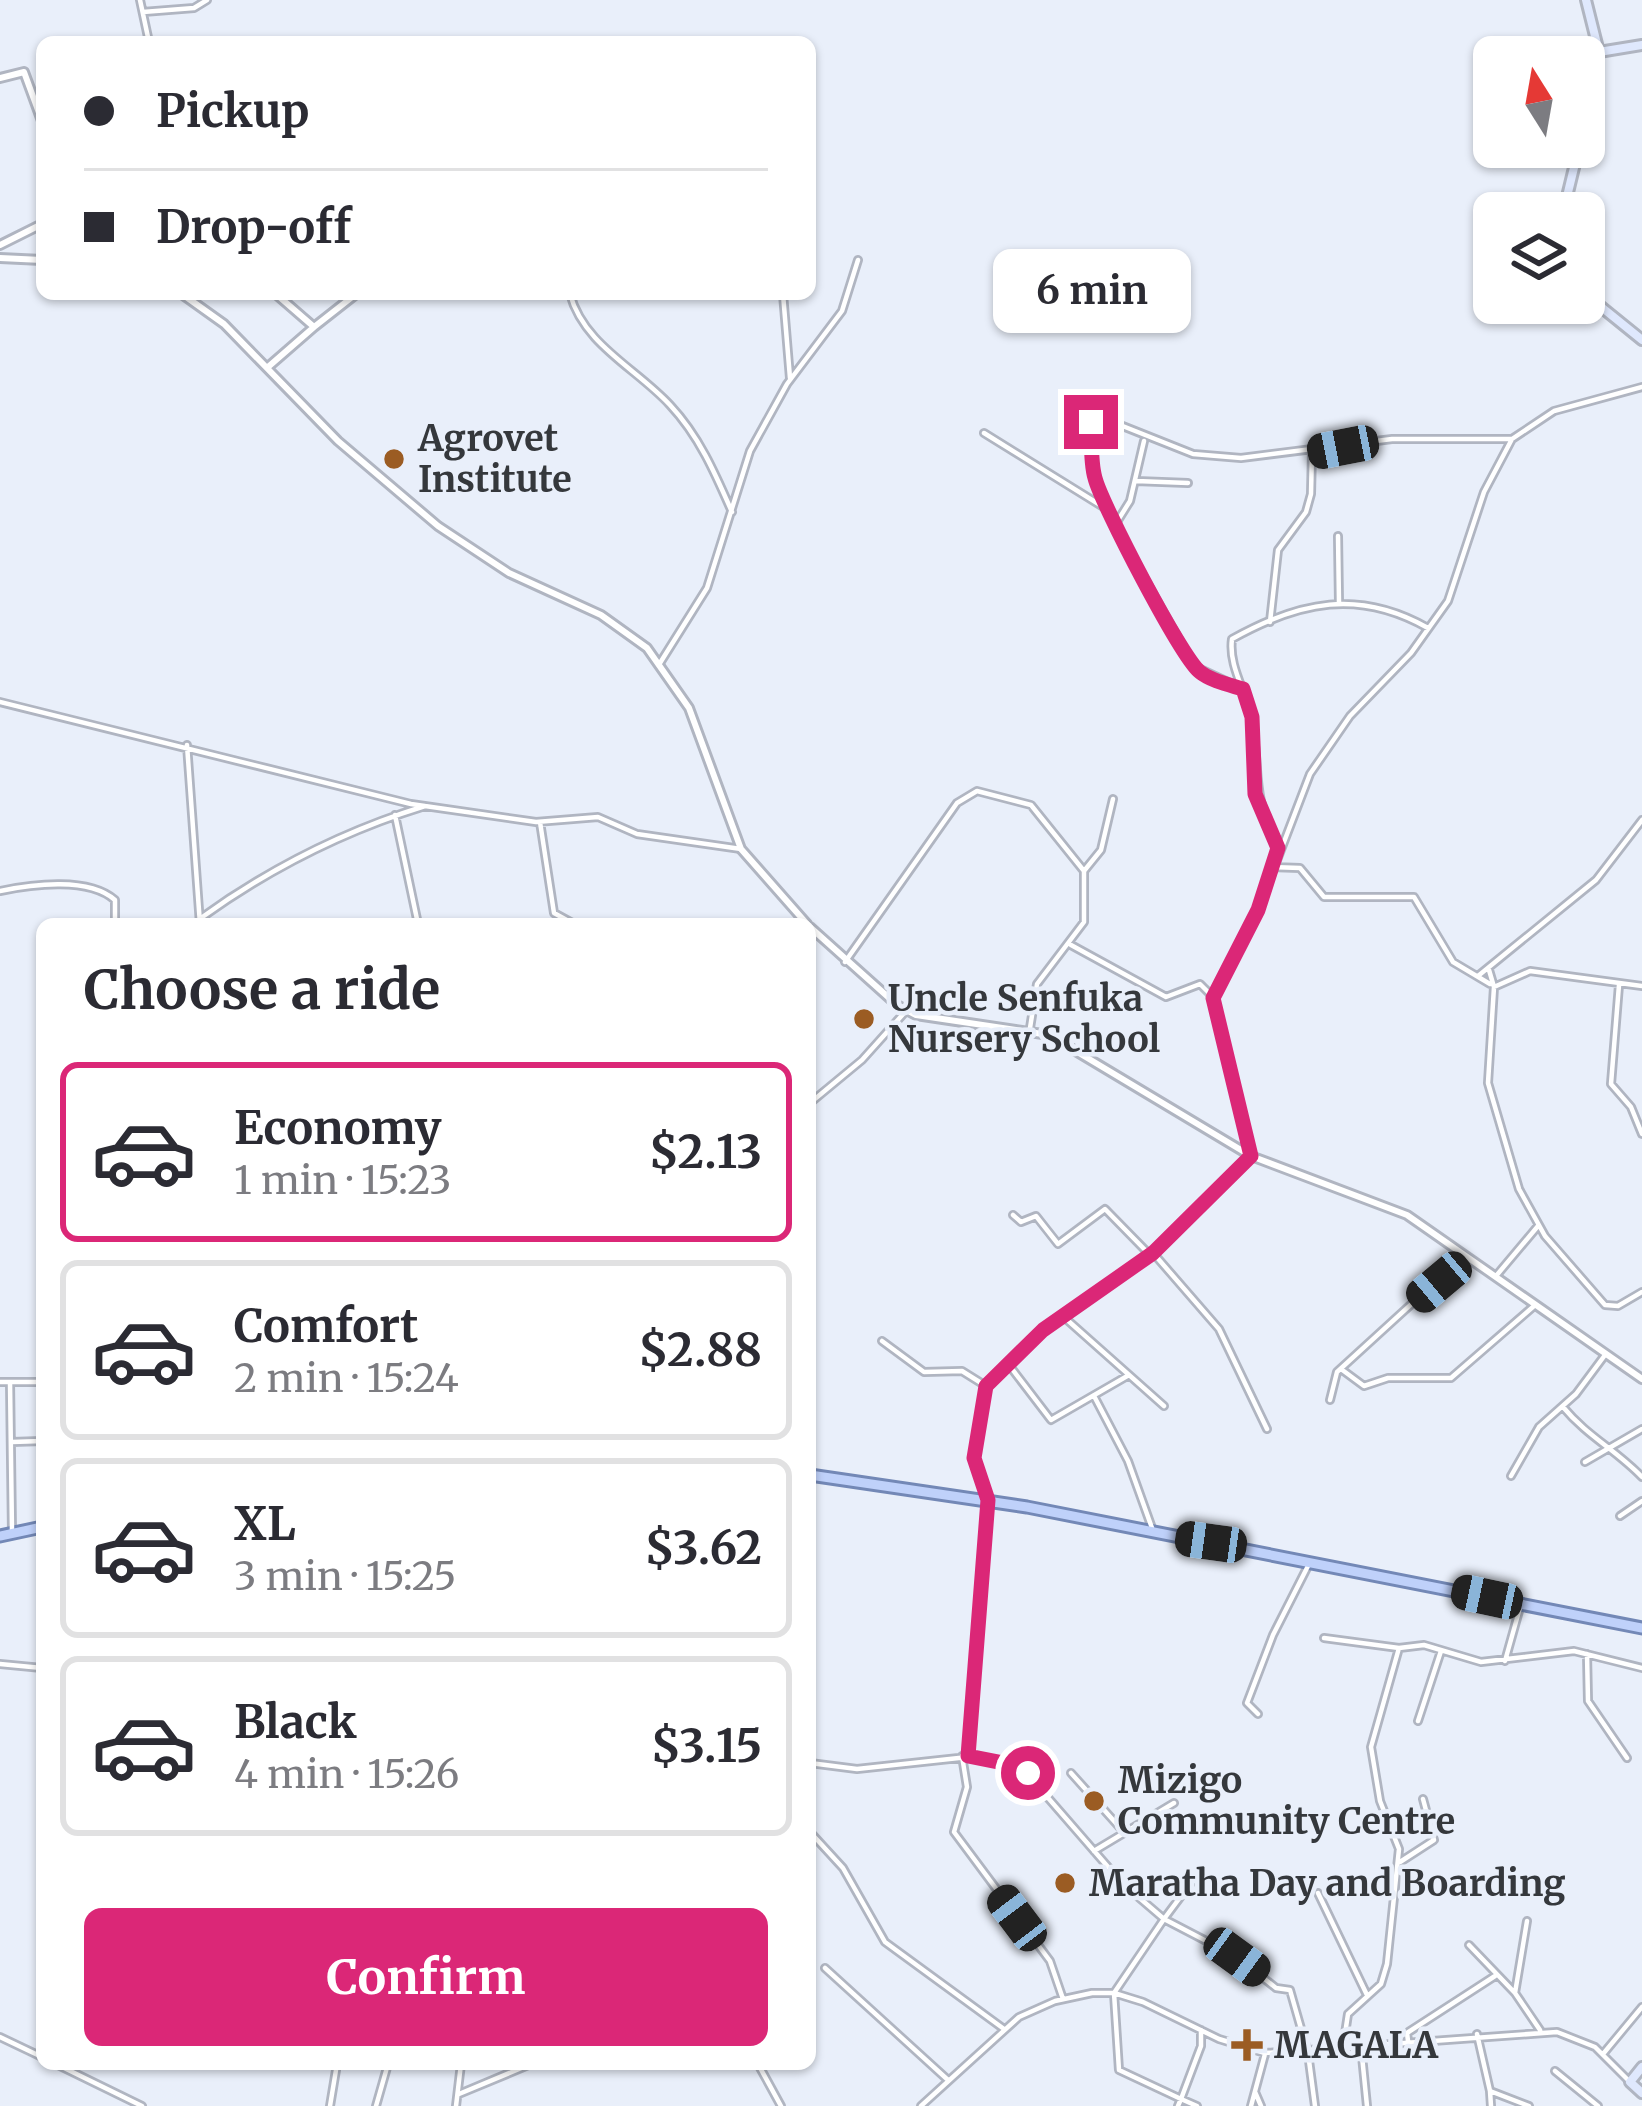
<!DOCTYPE html>
<meta charset="utf-8">
<style>
body{margin:0;font-family:Merriweather,serif;background:#f7f7f7;color:#2b2b33;height:100vh;display:flex;flex-direction:column;font-size:45px;white-space:nowrap}
*{box-sizing:border-box;margin:0}
p{font-size:39px;color:#7c7c81}
.icon{flex:none;width:66px;height:66px;fill:none;stroke:currentColor;stroke-width:2;stroke-linecap:round;stroke-linejoin:round}
.map{position:relative;flex:1;overflow:hidden}
.side{position:absolute;left:36px;top:918px;width:780px;height:1152px;display:flex;flex-direction:column;background:#fff;border-radius:18px;box-shadow:0 3px 9px #0004}
.side>*{flex:none}
.hud{position:absolute;left:36px;top:36px;width:780px;height:264px;border-radius:18px;box-shadow:0 3px 9px #0004;display:grid;align-content:center;height:264px;padding:0 48px;background:#fff}
.needle{width:78px;rotate:349deg}
.tools{position:absolute;left:1473px;top:36px;display:grid;gap:24px}
.tools a{display:grid;place-items:center;width:132px;height:132px;border-radius:18px;background:#fff;box-shadow:0 3px 9px #0004;font-size:60px}
.end{position:absolute;width:54px;height:54px;margin:-27px;border:15px solid #db2777;background:#fff;box-shadow:0 0 0 6px #fff}
.from{border-radius:50%}
.bubble{position:absolute;height:84px;border-radius:18px;background:#fff;box-shadow:0 3px 9px #0004;font-size:39px;font-weight:700;line-height:84px;text-align:center}
.car{position:absolute;width:36px;height:72px;margin:-36px -18px;border-radius:15px;box-shadow:0 0 9px 3px #0007;background:linear-gradient(#222 24%,#8ab4d8 0 40%,#222 0 76%,#8ab4d8 0 86%,#222 0)}
.hud b{display:flex;align-items:center;gap:42px;height:114px;font-size:45px}
.hud b+b{border-top:3px solid #e1e1e2}
.hud i{width:30px;height:30px;background:#2b2b33}
ul{padding:0;list-style:none}
li{display:flex;align-items:center;gap:36px;height:180px;margin:0 24px 18px;padding:0 24px;border:6px solid #e1e1e2;border-radius:18px}
li div{flex:1}
li b{display:block;font-size:45px}
li em{font-style:normal;font-weight:700}
li.selected{border-color:#db2777}
li>.icon{width:108px;height:108px;stroke-width:1.5}
h2{padding:0 48px;font-size:54px;line-height:144px}
.cta{display:flex;gap:24px;margin-top:auto;padding:24px 48px}
.cta a{flex:1;height:138px;border-radius:18px;background:#db2777;color:#fff;font-size:48px;font-weight:700;line-height:138px;text-align:center}
.map>svg:first-child{display:block}
.lines{fill:none;stroke-linecap:round;stroke-linejoin:round}
.minor-casing{stroke:#b0b5c1;stroke-width:10}
.tertiary-casing{stroke:#b0b5c1;stroke-width:12}
.secondary-casing{stroke:#b0b5c1;stroke-width:14}
.primary-casing{stroke:#7388b6;stroke-width:15}
.minor{stroke:#fff;stroke-width:4.5}
.tertiary{stroke:#fff;stroke-width:6}
.secondary{stroke:#dfe8fd;stroke-width:8}
.primary{stroke:#bfd1fa;stroke-width:9}
.route{stroke:#db2777;stroke-width:15}
.poi-dot{fill:#9b5c23;stroke:#e9effa;stroke-width:4.5}
.labels{text-anchor:middle;dominant-baseline:central;stroke-width:9;stroke-linejoin:round;paint-order:stroke}
.poi-label{font-size:36px;font-weight:bold;fill:#35383c;stroke:#e9effa;text-anchor:start}
</style>
<div class="map">
<svg width="1642" height="2106" viewBox="0 0 1642 2106">
<rect width="100%" height="100%" fill="#e9effa"/>
<g class="lines">
<defs>
<path id="minor" d="M 140,0 L 149,42
M 143,12 L 194,8 L 207,0
M 596,42 L 638,42
M 570,294 C 584,345 636,368 670,405 C 699,436 715,473 732,512
M 783,294 L 790,378
M 1105,419 L 1193,454 L 1241,458 L 1392,439 L 1512,439
M 1091,420 L 1093,475 L 1103,503
M 984,433 L 1105,508 L 1194,666 L 1243,689
M 1136,481 L 1188,483
M 1115,525 L 1130,501 L 1144,441
M 1338,536 L 1339,603
M 1270,622 L 1278,550 L 1306,512 L 1311,494 L 1312,452
M 660,663 L 707,588 L 750,451 L 787,384 L 842,311 L 858,260
M 0,702 L 411,804 L 536,822 L 598,817 L 637,834 L 741,849
M 187,745 L 200,924
M 395,815 L 418,924
M 540,822 L 554,913 L 574,924
M 1278,848 C 1251,791 1261,778 1252,721 C 1248,694 1228,667 1232,639 C 1300,601 1359,589 1428,628
M 1271,867 L 1300,868 L 1324,897 L 1414,897 L 1453,962 L 1490,984
M 1084,871 L 1101,850 L 1113,799
M 0,891 C 33,884 89,877 115,900 L 115,924
M 201,918 C 269,869 344,831 425,806
M 1071,945 L 1166,997 L 1200,984 L 1213,997
M 845,962 L 957,803 L 977,791 L 1031,805 L 1084,871 L 1084,922 L 1037,984 L 1030,1028
M 1489,970 L 1494,987 L 1488,1083 L 1519,1189 L 1545,1236 L 1605,1305 L 1618,1306 L 1642,1292
M 1478,976 L 1596,880 L 1642,820
M 1619,985 L 1611,1084 L 1631,1107 L 1642,1134
M 1494,987 L 1530,971 L 1642,986
M 810,1103 L 862,1060 L 905,1012
M 1013,1215 L 1021,1222 L 1036,1216 L 1058,1244 L 1105,1209 L 1150,1255
M 1154,1254 L 1219,1329 L 1267,1429
M 1496,1276 L 1538,1226
M 1065,1318 L 1164,1406
M 882,1341 L 924,1372 L 962,1371 L 986,1386
M 1009,1365 L 1051,1420 L 1129,1375
M 1341,1369 L 1364,1386 L 1388,1378 L 1451,1378 L 1534,1306
M 0,1382 L 42,1382
M 10,1382 L 12,1532
M 1094,1396 L 1128,1461 L 1152,1528
M 1330,1400 L 1337,1372 L 1464,1256
M 1563,1407 C 1587,1436 1616,1450 1642,1477
M 12,1442 L 42,1441
M 1585,1462 L 1642,1429
M 1511,1476 L 1539,1427 L 1576,1394 L 1605,1355
M 1620,1516 L 1642,1501
M 1324,1638 L 1399,1648
M 1587,1654 L 1588,1701 L 1627,1758
M 1505,1661 L 1521,1604
M 0,1664 L 42,1668
M 1258,1714 L 1247,1703 L 1273,1635 L 1309,1564
M 1418,1721 L 1441,1651
M 962,1756 L 967,1787 L 954,1832 L 1050,1961 L 1063,1999
M 810,1763 L 857,1769 L 968,1757
M 1071,1773 L 1122,1830
M 810,1832 L 843,1868 L 885,1942 L 1004,2029
M 1094,1851 L 1174,1803
M 1400,1862 L 1434,1840 L 1423,1799
M 1199,1872 L 1164,1919 L 1237,1957 L 1276,1988 L 1290,1990 L 1308,2053 L 1315,2106
M 1318,1893 L 1367,1995
M 1527,1921 L 1515,1993 L 1540,2030
M 1469,1945 L 1515,1993
M 825,1968 L 948,2080
M 810,2001 L 811,2000
M 1201,2030 L 1201,2046 L 1181,2099 L 1119,2070 L 1114,1993 L 1164,1919 L 1122,1883 L 1023,1769 L 968,1757 L 987,1500 L 974,1458 L 986,1386 L 1043,1330 L 1158,1248 L 1251,1156 L 1213,997 L 1258,910 L 1310,774 L 1350,716 L 1411,653 L 1448,601 L 1484,492 L 1512,439 L 1554,411 L 1642,387
M 1477,2034 L 1490,2091 L 1529,2106
M 0,2037 L 42,2057
M 1408,2041 L 1407,2033 L 1495,1976
M 1361,2046 L 1367,2106
M 1343,2047 L 1348,2014 L 1381,1984 L 1387,1964 L 1399,1849 L 1380,1801 L 1371,1747 L 1399,1648 L 1424,1645 L 1481,1662 L 1574,1651 L 1642,1668
M 1603,2054 L 1642,2007
M 56,2064 L 142,2106
M 758,2064 L 781,2106
M 1555,2071 L 1598,2106
M 1490,2091 L 1491,2106
M 1255,2092 L 1261,2106
M 459,2094 L 531,2064
M 330,2106 L 337,2064
M 376,2106 L 388,2064
M 456,2106 L 461,2064
M 921,2106 L 1019,2017 L 1055,2001 L 1092,1993 L 1114,1993 L 1143,2002 L 1219,2039 L 1265,2053 L 1557,2032 L 1595,2047 L 1630,2082
M 1178,2106 L 1181,2099 L 1197,2106
M 1251,2106 L 1265,2054"/>
<path id="tertiary" d="M 0,78 L 24,72 L 42,121
M 0,245 L 42,224
M 0,258 L 42,260
M 182,294 L 224,324 L 338,441 L 438,526 L 509,573 L 601,615 L 647,648 L 689,708 L 741,849 L 807,924
M 314,327 L 356,294
M 268,367 L 314,327 L 276,294
M 810,927 L 897,1005 L 916,1015 L 1049,1035 L 1251,1156 L 1407,1215 L 1642,1379"/>
<path id="secondary" d="M 1586,0 L 1599,52
M 1584,125 L 1599,52 L 1642,45
M 1563,213 L 1579,147
M 1584,293 L 1642,340
M 1642,2067 L 1630,2082 L 1642,2093"/>
<path id="primary" d="M 810,1475 L 1027,1507 L 1642,1628
M 0,1536 L 42,1527"/>
</defs>
<use href="#minor" class="minor-casing"/>
<use href="#tertiary" class="tertiary-casing"/>
<use href="#secondary" class="secondary-casing"/>
<use href="#primary" class="primary-casing"/>
<use href="#minor" class="minor"/>
<use href="#tertiary" class="tertiary"/>
<use href="#secondary" class="secondary"/>
<use href="#primary" class="primary"/>
</g>
<g class="lines">
<path class="route" d="M 1028,1773 L 1018,1766 L 968,1756 L 988,1500 L 974,1458 L 986,1386 L 1043,1330 L 1153,1253 L 1251,1156 L 1213,998 L 1258,910 L 1278,848 L 1255,794 L 1252,717 L 1243,689 C 1230,685 1211,681 1200,672 C 1182,659 1101,503 1095,478 C 1090,461 1092,440 1091,422"/>
</g>
<g class="poi-dot">
<circle cx="394" cy="459" r="12"/>
<circle cx="864" cy="1019" r="12"/>
<circle cx="1094" cy="1801" r="12"/>
<circle cx="1065" cy="1883" r="12"/>
<path d="M1241 2027h12v12h12v12h-12v12h-12v-12h-12v-12h12z"/>
</g>
<g class="labels">
<g class="poi-label">
<text x="418" y="438">Agrovet<tspan x="418" dy="41">Institute</tspan></text>
<text x="888" y="998">Uncle Senfuka<tspan x="888" dy="41">Nursery School</tspan></text>
<text x="1118" y="1780">Mizigo<tspan x="1118" dy="41">Community Centre</tspan></text>
<text x="1089" y="1883">Maratha Day and Boarding</text>
<text x="1274" y="2045">MAGALA</text>
</g>
</g>
</svg>
<div class="tools">
<a><svg class="needle" viewBox="-14 -14 28 28"><path d="M0-13l5 13h-10z" fill="#e53935"/><path d="M0 13l5-13h-10z" fill="#7c7c81"/></svg></a>
<a><svg class="icon" aria-label="layers" viewBox="0 0 24 24"><path d="M12 4l9 5-9 5-9-5zM3 14l9 5 9-5"/></svg></a>
</div>
<i class="end from" style="left:1028px;top:1773px"></i>
<i class="end" style="left:1091px;top:422px"></i>
<div class="bubble" style="left:993px;top:249px;width:198px">6 min</div>
<i class="car" style="left:1343px;top:447px;rotate:259deg"></i>
<i class="car" style="left:1439px;top:1282px;rotate:230deg"></i>
<i class="car" style="left:1211px;top:1542px;rotate:278deg"></i>
<i class="car" style="left:1487px;top:1597px;rotate:282deg"></i>
<i class="car" style="left:1017px;top:1918px;rotate:323deg"></i>
<i class="car" style="left:1237px;top:1957px;rotate:126deg"></i>
<div class="hud">
<b><i class="from"></i>Pickup</b>
<b><i></i>Drop-off</b>
</div>
<section class="side">
<h2>Choose a ride</h2>
<ul>
<li class="selected"><svg class="icon" aria-label="car" viewBox="0 0 24 24"><path d="M5 17H2v-5l4-1 3-4h7l3 4 3 1v5h-3M9 17h6M6 11h13"/><circle cx="7" cy="17" r="2"/><circle cx="17" cy="17" r="2"/></svg><div><b>Economy</b><p>1 min · 15:23</p></div><em>$2.13</em></li>
<li><svg class="icon" aria-label="car" viewBox="0 0 24 24"><path d="M5 17H2v-5l4-1 3-4h7l3 4 3 1v5h-3M9 17h6M6 11h13"/><circle cx="7" cy="17" r="2"/><circle cx="17" cy="17" r="2"/></svg><div><b>Comfort</b><p>2 min · 15:24</p></div><em>$2.88</em></li>
<li><svg class="icon" aria-label="car" viewBox="0 0 24 24"><path d="M5 17H2v-5l4-1 3-4h7l3 4 3 1v5h-3M9 17h6M6 11h13"/><circle cx="7" cy="17" r="2"/><circle cx="17" cy="17" r="2"/></svg><div><b>XL</b><p>3 min · 15:25</p></div><em>$3.62</em></li>
<li><svg class="icon" aria-label="car" viewBox="0 0 24 24"><path d="M5 17H2v-5l4-1 3-4h7l3 4 3 1v5h-3M9 17h6M6 11h13"/><circle cx="7" cy="17" r="2"/><circle cx="17" cy="17" r="2"/></svg><div><b>Black</b><p>4 min · 15:26</p></div><em>$3.15</em></li>
</ul>
<div class="cta"><a>Confirm</a></div>
</section>
</div>
